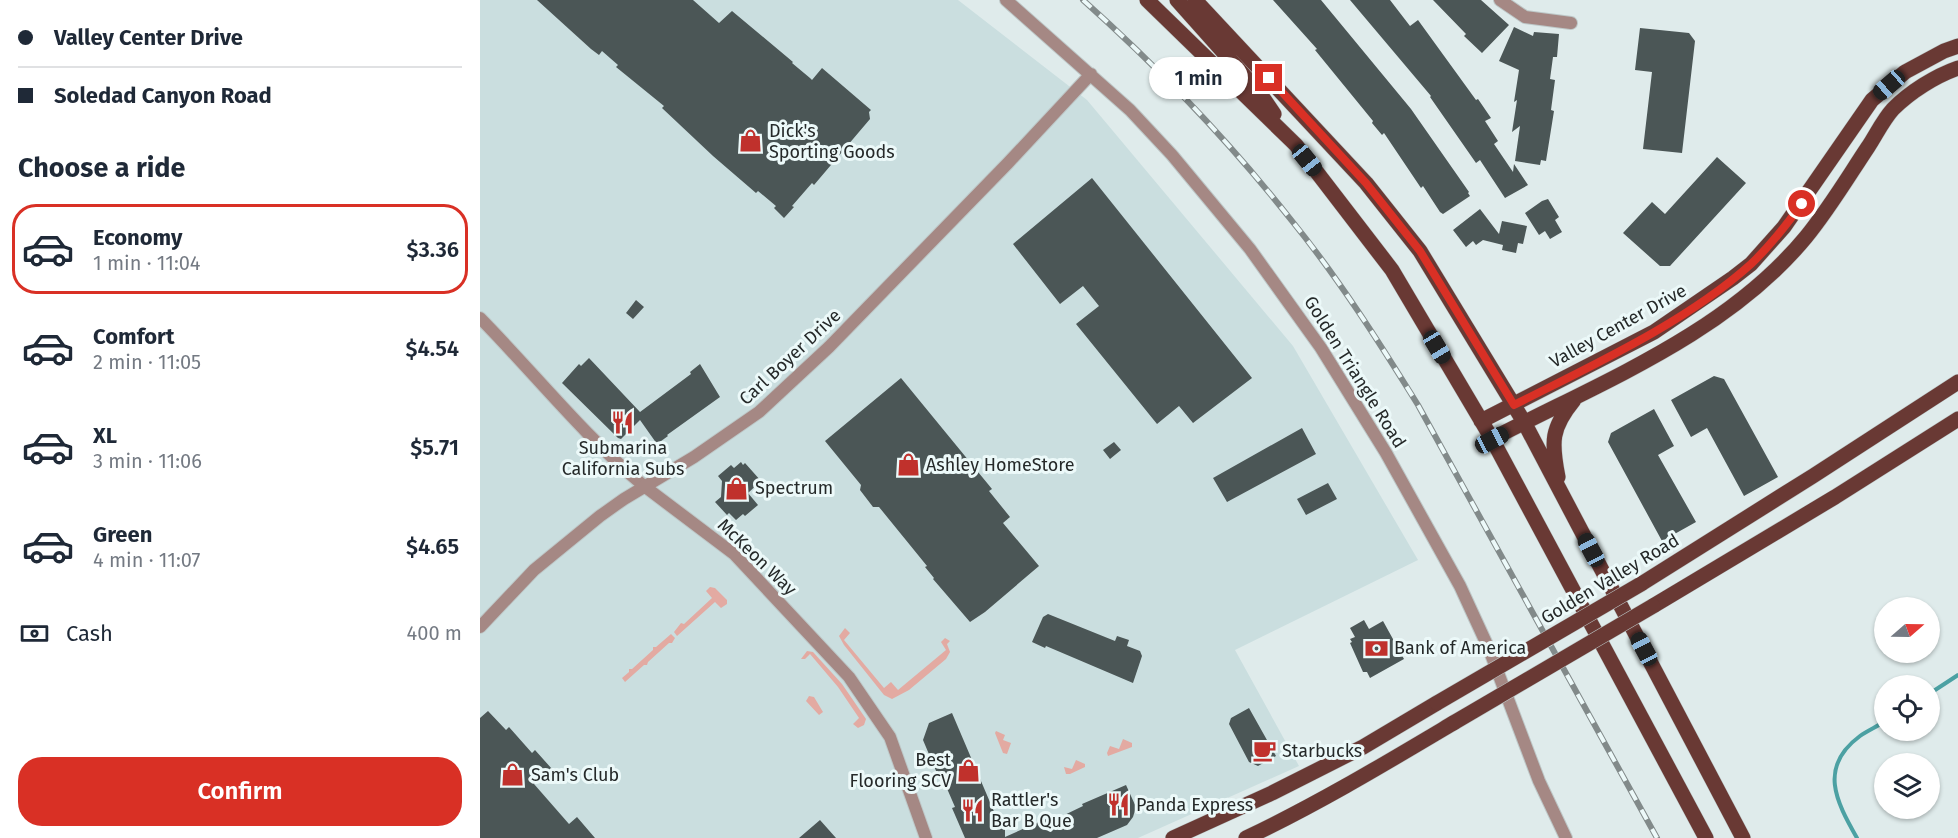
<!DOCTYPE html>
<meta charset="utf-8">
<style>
body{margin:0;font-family:"Fira Sans",sans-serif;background:#f2f2f3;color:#1f2937;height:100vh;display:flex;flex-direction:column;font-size:22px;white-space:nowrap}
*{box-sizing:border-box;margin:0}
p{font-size:20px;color:#747a83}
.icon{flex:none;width:33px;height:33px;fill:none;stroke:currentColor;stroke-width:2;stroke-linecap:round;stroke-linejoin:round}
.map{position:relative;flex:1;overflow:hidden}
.drawer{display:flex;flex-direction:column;background:#fff;width:480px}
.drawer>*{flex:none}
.banner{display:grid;align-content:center;height:132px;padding:0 18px;background:#fff}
.needle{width:39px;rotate:70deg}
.tools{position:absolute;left:1394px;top:597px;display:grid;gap:12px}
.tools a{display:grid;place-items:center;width:66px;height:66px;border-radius:50%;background:#fff;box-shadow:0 2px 4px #0004;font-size:30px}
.end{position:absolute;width:27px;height:27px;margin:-14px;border:8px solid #d93025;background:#fff;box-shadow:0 0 0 3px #fff}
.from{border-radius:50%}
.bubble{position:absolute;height:42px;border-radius:21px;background:#fff;box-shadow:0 2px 4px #0004;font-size:20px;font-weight:600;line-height:42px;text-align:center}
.car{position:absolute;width:18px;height:36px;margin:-18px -9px;border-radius:8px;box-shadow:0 0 4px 2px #0007;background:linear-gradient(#222 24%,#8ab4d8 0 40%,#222 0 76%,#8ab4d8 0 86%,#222 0)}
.banner b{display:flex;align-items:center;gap:21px;height:57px;font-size:22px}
.banner b+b{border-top:2px solid #e0e1e3}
.banner i{width:15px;height:15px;background:#1f2937}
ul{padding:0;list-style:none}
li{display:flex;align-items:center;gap:18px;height:90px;margin:0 12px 9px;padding:0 6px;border:3px solid transparent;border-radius:24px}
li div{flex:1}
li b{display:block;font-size:22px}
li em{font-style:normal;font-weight:600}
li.on{border-color:#d93025}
li>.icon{width:54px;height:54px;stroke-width:1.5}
h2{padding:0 18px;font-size:27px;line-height:72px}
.pay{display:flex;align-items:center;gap:15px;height:66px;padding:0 18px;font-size:22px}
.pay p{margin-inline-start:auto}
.primary-button{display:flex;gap:12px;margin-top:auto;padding:12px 18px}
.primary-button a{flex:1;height:69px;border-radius:24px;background:#d93025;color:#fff;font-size:24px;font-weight:600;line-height:69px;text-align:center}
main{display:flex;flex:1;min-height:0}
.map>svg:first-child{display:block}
.built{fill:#cadedf}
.green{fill:#e3aaa2}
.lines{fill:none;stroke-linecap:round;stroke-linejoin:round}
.stream{stroke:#4ca1a3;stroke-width:4}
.building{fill:#4b5656}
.minor-casing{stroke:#bec8c8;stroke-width:14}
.tertiary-casing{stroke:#bec8c8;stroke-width:14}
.primary-casing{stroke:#bec8c8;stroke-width:16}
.minor{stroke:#a58884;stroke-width:12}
.tertiary{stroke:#a58884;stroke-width:12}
.primary{stroke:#693934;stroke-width:15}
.rail-casing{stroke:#828a8a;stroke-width:6}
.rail{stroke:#ecf9f9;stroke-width:4;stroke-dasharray:11;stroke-linecap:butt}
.primary-bridge-casing{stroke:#bec8c8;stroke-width:16;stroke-linecap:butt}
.primary-bridge{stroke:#693934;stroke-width:15}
.route{stroke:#d93025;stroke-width:8}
.labels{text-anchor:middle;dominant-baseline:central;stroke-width:6;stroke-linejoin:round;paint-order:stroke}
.poi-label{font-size:18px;fill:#252929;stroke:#ecf9f9;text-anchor:start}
.street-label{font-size:18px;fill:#252929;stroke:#ecf9f9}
</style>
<main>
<section class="drawer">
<div class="banner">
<b><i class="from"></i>Valley Center Drive</b>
<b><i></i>Soledad Canyon Road</b>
</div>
<h2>Choose a ride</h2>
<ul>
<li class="on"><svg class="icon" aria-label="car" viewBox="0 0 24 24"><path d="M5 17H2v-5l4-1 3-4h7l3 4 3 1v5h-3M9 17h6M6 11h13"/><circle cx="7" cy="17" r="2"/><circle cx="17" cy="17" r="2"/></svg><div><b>Economy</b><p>1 min · 11:04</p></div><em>$3.36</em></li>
<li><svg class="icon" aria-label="car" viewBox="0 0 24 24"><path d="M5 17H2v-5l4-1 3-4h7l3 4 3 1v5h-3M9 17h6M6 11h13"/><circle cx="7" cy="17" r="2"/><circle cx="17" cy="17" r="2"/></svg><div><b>Comfort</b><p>2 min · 11:05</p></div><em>$4.54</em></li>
<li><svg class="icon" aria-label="car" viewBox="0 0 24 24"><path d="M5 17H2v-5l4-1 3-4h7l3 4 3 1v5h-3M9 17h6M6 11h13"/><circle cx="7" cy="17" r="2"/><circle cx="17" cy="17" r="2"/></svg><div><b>XL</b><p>3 min · 11:06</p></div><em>$5.71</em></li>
<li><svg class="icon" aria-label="car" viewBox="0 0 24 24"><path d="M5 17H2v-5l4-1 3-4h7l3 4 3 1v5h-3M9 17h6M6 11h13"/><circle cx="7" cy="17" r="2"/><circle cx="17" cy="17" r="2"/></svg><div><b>Green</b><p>4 min · 11:07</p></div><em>$4.65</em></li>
</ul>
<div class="pay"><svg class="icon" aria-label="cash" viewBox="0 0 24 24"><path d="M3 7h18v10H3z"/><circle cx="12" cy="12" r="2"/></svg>Cash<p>400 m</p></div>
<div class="primary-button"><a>Confirm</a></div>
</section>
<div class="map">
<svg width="1478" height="838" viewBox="0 0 1478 838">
<rect width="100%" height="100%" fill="#dfebeb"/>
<path class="built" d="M 0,0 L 478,0 L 607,100 L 813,346 L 938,560 L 755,650 L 819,766 L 658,838 L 0,838 Z"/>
<path class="green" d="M 230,587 L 235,588 L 247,600 L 247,604 L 241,608 L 235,602 L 197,636 L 194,632 L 201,623 L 204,624 L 232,598 L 226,591 Z
M 365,628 L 370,633 L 364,640 L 404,688 L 411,682 L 418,690 L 466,650 L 461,642 L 465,638 L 470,641 L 467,644 L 470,652 L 466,659 L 429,690 L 412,699 L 404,695 L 364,645 L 359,636 Z
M 191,634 L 195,638 L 192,643 L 189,643 L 168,662 L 167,665 L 164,665 L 145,682 L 142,678 L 149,672 L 149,669 L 152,669 L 173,650 L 173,647 L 176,647 Z
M 327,651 L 333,652 L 362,684 L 386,719 L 384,725 L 378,728 L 373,724 L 379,718 L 358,687 L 330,654 L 325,659 L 321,659 Z
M 329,696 L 334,697 L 343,712 L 339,715 L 326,701 Z
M 516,731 L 525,735 L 523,740 L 531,743 L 527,754 L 523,753 L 515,733 Z
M 643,739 L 652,743 L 652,747 L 628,756 L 627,753 L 630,746 L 639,749 Z
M 596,760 L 605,764 L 605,767 L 590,774 L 586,774 L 584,767 L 592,769 Z"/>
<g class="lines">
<path class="stream" d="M 1449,694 L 1478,675
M 1377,838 C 1356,801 1338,767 1380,736 C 1387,731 1396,727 1404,722"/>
</g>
<path class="building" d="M 57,0 L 213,0 L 239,23 L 252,11 L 313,62 L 312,63 L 330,78 L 332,80 L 342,68 L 391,110 L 389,112 L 390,119 L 334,185 L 332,183 L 312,206 L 314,207 L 304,218 L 294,208 L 296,206 L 278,191 L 276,193 L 233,156 L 182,108 L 184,106 L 136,67 L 138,65 L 122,51 L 119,55 L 111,49 Z
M 793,0 L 841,0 L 931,109 L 989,192 L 988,193 L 990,196 L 963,214 L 960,212 L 943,186 L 941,188 L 904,133 L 902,135 L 892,123 L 893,121 L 835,50 L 837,49 Z
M 870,0 L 910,0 L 930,26 L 938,20 L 996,100 L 998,99 L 1011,118 L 1005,121 L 1018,141 L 1014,144 L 1033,172 L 1034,164 L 1048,185 L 1025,198 L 1000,160 L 996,163 L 950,97 L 951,96 Z
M 953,0 L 1001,0 L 1029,25 L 1002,53 L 984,36 L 986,34 Z
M 1034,27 L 1053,36 L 1054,32 L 1079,34 L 1077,57 L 1073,57 L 1070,79 L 1075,80 L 1071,110 L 1074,111 L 1066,161 L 1061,160 L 1060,165 L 1035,161 L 1040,126 L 1032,132 L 1037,100 L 1034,102 L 1039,70 L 1019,61 Z
M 1160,28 L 1209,33 L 1215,41 L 1202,153 L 1163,149 L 1172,72 L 1155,70 Z
M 1237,157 L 1266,183 L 1190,266 L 1180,266 L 1143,233 L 1172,202 L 1185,214 Z
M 612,178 L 772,378 L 713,423 L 699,406 L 677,424 L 596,324 L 619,306 L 603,286 L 580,304 L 533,244 Z
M 1068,199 L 1079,217 L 1075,220 L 1082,232 L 1070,239 L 1065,231 L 1059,235 L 1045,213 L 1062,201 Z
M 1000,209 L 1019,234 L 1022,221 L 1047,226 L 1043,244 L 1038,243 L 1036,253 L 1022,250 L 1023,245 L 1003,240 L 996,245 L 993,241 L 986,247 L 973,230 Z
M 156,300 L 164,307 L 153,319 L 146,313 Z
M 109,358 L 160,412 L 211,374 L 210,372 L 220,364 L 240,397 L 187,435 L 188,436 L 177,444 L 160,420 L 141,439 L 138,438 L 82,383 L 99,364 L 101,366 Z
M 1234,376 L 1244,379 L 1298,477 L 1264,496 L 1227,428 L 1211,437 L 1191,400 Z
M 421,378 L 512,489 L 509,491 L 530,517 L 523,523 L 559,566 L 505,612 L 490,622 L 453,579 L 454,578 L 445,567 L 447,566 L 399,507 L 393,507 L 380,490 L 381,485 L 345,441 Z
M 1174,409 L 1194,446 L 1178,455 L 1216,522 L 1182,541 L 1128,442 L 1131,433 Z
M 822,428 L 836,454 L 747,502 L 733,478 Z
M 634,442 L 641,450 L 630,459 L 623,450 Z
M 261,462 L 263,465 L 265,463 L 281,481 L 268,493 L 278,505 L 265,516 L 263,514 L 256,520 L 249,513 L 247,515 L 235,502 L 241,497 L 242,481 L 238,476 L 251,465 L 254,468 Z
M 848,483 L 857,499 L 826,515 L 817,499 Z
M 568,614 L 635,641 L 637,636 L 649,640 L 647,646 L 660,651 L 662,656 L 653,683 L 566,646 L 565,648 L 552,642 L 563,617 Z
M 884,620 L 889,629 L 903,621 L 924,659 L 890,678 L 887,672 L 883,672 L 870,643 L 872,642 L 870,639 L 875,637 L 870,628 Z
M 769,708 L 796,756 L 778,766 L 769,762 L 749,724 L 751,718 Z
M 8,711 L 26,730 L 29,727 L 52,753 L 55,750 L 72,769 L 54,784 L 89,824 L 97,817 L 115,838 L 0,838 L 0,718 Z
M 472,713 L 521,828 L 525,828 L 525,837 L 570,817 L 572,821 L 603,806 L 602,804 L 646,785 L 656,807 L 653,817 L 647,825 L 617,838 L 485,838 L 472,808 L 475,807 L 462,777 L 459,778 L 443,740 L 449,723 Z
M 340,820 L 356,838 L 319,838 Z"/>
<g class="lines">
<defs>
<path id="minor" d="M 1020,0 L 1045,17 L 1091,23
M 0,318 C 55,374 104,436 164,486"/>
<path id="tertiary" d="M 526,0 L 650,110 L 692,155 L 770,249 L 841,348 L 906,453 L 980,586 L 1009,649 L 1059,781 L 1086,838
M 164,486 L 254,554 L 369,677 L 410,737 L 446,838
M 0,627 L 54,570 L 120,516 L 144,499 L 214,457 L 279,412 L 349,347 L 528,163 L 611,74"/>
<path id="primary" d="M 667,0 L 816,145 L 912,270 L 1012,439 L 1226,838
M 697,0 L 779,92 L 794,114
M 715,0 L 886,183 L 940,251 L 1044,422 L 1263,838
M 1001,421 L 1174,332 L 1253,278 L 1271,264 L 1304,227 L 1392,100 L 1425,72 L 1464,51 L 1478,46
M 1012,439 C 1121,382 1246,334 1326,237 C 1349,209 1368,177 1388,147 C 1396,135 1403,120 1413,109 C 1430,92 1455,76 1478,68
M 1078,477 C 1071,442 1071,428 1094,400
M 1161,584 L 1333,476 L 1478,382
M 1173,606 L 1355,497 L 1478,419
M 693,838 L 792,793 L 883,747 L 957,703
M 766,838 C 838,804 906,763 975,722"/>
</defs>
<use href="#minor" class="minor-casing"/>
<use href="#tertiary" class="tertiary-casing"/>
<use href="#primary" class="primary-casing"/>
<use href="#minor" class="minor"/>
<use href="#tertiary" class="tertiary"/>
<use href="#primary" class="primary"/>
<defs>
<path id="rail" d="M 603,0 C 679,68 749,141 812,221 C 859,279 899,342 938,405 L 1177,838"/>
</defs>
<use href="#rail" class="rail-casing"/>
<use href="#rail" class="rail"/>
<defs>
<path id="primary-bridge" d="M 957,703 L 1161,584
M 975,722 L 1173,606"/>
</defs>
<use href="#primary-bridge" class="primary-bridge-casing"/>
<use href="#primary-bridge" class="primary-bridge"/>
</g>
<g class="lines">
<path class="route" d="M 789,78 L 886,183 L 940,251 L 1034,405 C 1111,366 1207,322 1271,264 C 1290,246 1306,225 1322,204"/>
</g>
<defs>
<symbol id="shop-bare" viewBox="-9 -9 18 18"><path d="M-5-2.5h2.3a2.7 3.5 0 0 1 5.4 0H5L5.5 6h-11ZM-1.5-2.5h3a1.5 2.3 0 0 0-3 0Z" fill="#c0312c" stroke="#ecf9f9" stroke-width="2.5" paint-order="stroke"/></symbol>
<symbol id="restaurant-bare" viewBox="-9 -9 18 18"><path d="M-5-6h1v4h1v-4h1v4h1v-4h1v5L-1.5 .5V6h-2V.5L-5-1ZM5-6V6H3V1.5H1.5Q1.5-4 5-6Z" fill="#c0312c" stroke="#ecf9f9" stroke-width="2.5" paint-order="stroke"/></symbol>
<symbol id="bank-bare" viewBox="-9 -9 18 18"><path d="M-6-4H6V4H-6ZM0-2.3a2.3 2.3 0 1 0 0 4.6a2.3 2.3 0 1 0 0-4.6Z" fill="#c0312c" stroke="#ecf9f9" stroke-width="2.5" paint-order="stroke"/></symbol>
<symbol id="cafe-bare" viewBox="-9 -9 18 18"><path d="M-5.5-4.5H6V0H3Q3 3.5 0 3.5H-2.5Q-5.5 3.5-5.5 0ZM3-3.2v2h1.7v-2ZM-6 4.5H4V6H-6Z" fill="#c0312c" stroke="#ecf9f9" stroke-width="2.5" paint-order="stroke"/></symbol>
</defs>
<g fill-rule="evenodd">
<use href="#shop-bare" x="254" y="124" width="33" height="33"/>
<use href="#restaurant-bare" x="126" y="406" width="33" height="33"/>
<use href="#shop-bare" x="412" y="448" width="33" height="33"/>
<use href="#shop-bare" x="240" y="472" width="33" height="33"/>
<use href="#bank-bare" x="880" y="632" width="33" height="33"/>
<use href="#cafe-bare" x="768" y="734" width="33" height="33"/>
<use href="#shop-bare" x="472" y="754" width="33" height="33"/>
<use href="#shop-bare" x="16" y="758" width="33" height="33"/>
<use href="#restaurant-bare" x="622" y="788" width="33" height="33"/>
<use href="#restaurant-bare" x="476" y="794" width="33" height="33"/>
</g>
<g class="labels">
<g class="poi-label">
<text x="289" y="131">Dick's<tspan x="289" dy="21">Sporting Goods</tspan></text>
<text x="143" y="448" text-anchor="middle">Submarina<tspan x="143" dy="21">California Subs</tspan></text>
<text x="446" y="465">Ashley HomeStore</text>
<text x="275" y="488">Spectrum</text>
<text x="914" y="648">Bank of America</text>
<text x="802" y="751">Starbucks</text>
<text x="471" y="760" text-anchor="end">Best<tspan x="471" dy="21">Flooring SCV</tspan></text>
<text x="51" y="775">Sam's Club</text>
<text x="511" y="800">Rattler's<tspan x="511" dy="21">Bar B Que</tspan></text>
<text x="656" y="805">Panda Express</text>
</g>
<g class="street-label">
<text transform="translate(1138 326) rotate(-29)">Valley Center Drive</text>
<text transform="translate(310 357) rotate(-43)">Carl Boyer Drive</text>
<text transform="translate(875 372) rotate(58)">Golden Triangle Road</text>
<text transform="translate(277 557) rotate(44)">McKeon Way</text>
<text transform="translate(1130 579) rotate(-31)">Golden Valley Road</text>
</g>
</g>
</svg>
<div class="tools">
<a><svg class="needle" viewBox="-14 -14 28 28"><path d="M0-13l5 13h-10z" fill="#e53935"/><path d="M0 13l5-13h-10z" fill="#747a83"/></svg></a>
<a><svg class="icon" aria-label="locate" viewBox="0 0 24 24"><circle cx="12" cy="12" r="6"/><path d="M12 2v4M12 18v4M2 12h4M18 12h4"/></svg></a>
<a><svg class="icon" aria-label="layers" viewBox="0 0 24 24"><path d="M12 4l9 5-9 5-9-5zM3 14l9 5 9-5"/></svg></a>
</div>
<i class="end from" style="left:1322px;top:204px"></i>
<i class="end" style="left:789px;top:78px"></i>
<div class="bubble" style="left:669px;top:57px;width:99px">1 min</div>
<i class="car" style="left:1409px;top:85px;rotate:229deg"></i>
<i class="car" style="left:827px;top:160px;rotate:141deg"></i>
<i class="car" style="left:957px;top:347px;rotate:149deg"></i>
<i class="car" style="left:1012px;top:440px;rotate:62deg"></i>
<i class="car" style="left:1111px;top:550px;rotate:332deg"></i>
<i class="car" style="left:1164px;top:649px;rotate:332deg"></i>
</div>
</main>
